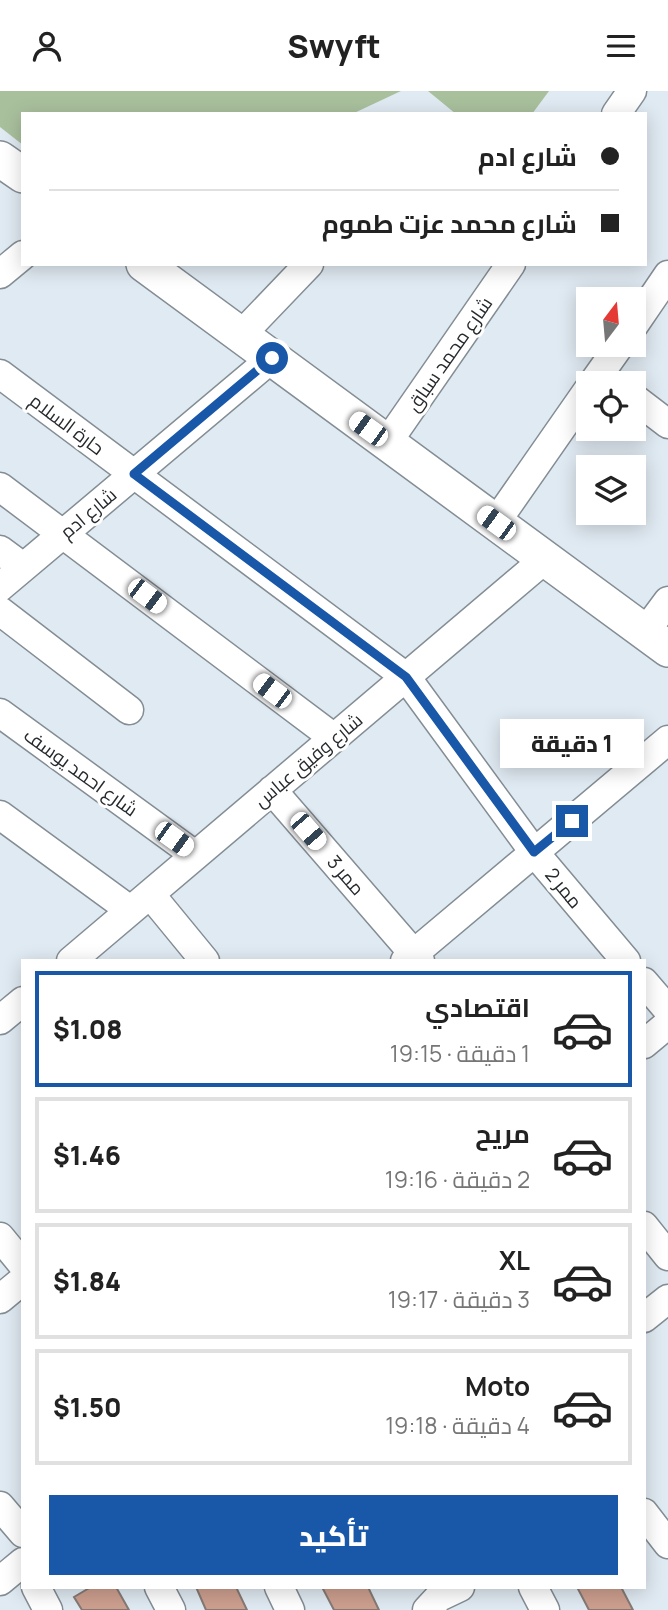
<!DOCTYPE html>
<html lang="ar">
<meta charset="utf-8">
<style>
body{margin:0;font-family:Manrope,Cairo,sans-serif;background:#f2f2f2;color:#222;direction:rtl;height:100vh;display:flex;flex-direction:column;font-size:26px;white-space:nowrap}
*{box-sizing:border-box;margin:0}
p{font-size:23px;color:#767676}
.icon{flex:none;width:38px;height:38px;fill:none;stroke:currentColor;stroke-width:2;stroke-linecap:round;stroke-linejoin:round}
.map{position:relative;flex:1;overflow:hidden;direction:ltr}
.details{position:absolute;left:21px;top:868px;width:625px;height:630px;display:flex;flex-direction:column;background:#fff;border-radius:0px;box-shadow:0 4px 18px #0003;direction:rtl}
.details>*{flex:none}
.guide{position:absolute;left:21px;top:21px;width:626px;height:154px;border-radius:0px;box-shadow:0 4px 18px #0003;direction:rtl;display:grid;align-content:center;height:154px;padding:0 28px;background:#fff}
.needle{width:46px;rotate:16deg}
.controls{position:absolute;left:576px;top:196px;display:grid;gap:14px}
.controls a{display:grid;place-items:center;width:70px;height:70px;border-radius:0px;background:#fff;box-shadow:0 4px 18px #0003;font-size:35px}
.end{position:absolute;width:32px;height:32px;margin:-16px;border:9px solid #1957a8;background:#fff;box-shadow:0 0 0 4px #fff}
.from{border-radius:50%}
.bubble{position:absolute;height:49px;border-radius:0px;background:#fff;box-shadow:0 4px 18px #0003;font-size:23px;font-weight:800;line-height:49px;text-align:center;direction:rtl}
.car{position:absolute;width:21px;height:42px;margin:-21px -10px;border-radius:9px;box-shadow:0 0 5px 2px #0007;background:linear-gradient(#fff 24%,#345 0 40%,#fff 0 76%,#345 0 86%,#fff 0)}
.guide b{display:flex;align-items:center;gap:24px;height:66px;font-size:26px}
.guide b+b{border-top:2px solid #e0e0e0}
.guide i{width:18px;height:18px;background:#222}
ul{padding:12px 0 0;list-style:none}
li{display:flex;align-items:center;gap:21px;height:116px;margin:0 14px 10px;padding:0 14px;border:4px solid #e0e0e0;border-radius:0px}
li div{flex:1}
li b{display:block;font-size:26px}
li em{font-style:normal;font-weight:800}
li.selected{border-color:#1957a8}
li>.icon{width:63px;height:63px;stroke-width:1.5}
.button{display:flex;gap:14px;margin-top:auto;padding:14px 28px}
.button a{flex:1;height:80px;border-radius:0px;background:#1957a8;color:#fff;font-size:28px;font-weight:800;line-height:80px;text-align:center}
header{display:flex;justify-content:space-between;align-items:center;height:91px;padding:0 28px;background:#fff;font-size:32px;font-weight:800}
.map>svg:first-child{display:block}
.green{fill:#a9c09d}
.building{fill:#cd9f8f;stroke:#857a76;stroke-width:2}
.lines{fill:none;stroke-linecap:round;stroke-linejoin:round}
.minor-casing{stroke:#838d94;stroke-width:31}
.major-casing{stroke:#838d94;stroke-width:38}
.minor{stroke:#fff;stroke-width:28}
.major{stroke:#fff;stroke-width:35}
.route{stroke:#1957a8;stroke-width:9}
.labels{text-anchor:middle;dominant-baseline:central;stroke-width:6;stroke-linejoin:round;paint-order:stroke}
.street-label{font-size:19px;fill:#262a2d;stroke:#fff}
</style>
<header><svg class="icon" aria-label="menu" viewBox="0 0 24 24"><path d="M4 6h16M4 12h16M4 18h16"/></svg>Swyft<svg class="icon" aria-label="person" viewBox="0 0 24 24"><circle cx="12" cy="8" r="4"/><path d="M4 21q1-7 8-7t8 7"/></svg></header>
<div class="map">
<svg width="668" height="1519" viewBox="0 0 668 1519">
<rect width="100%" height="100%" fill="#e0eaf2"/>
<path class="green" d="M 0,0 L 401,0 L 352,23 L 23,23 L 23,54 L 0,36 Z
M 428,0 L 549,0 L 532,23 L 456,23 Z"/>
<path class="building" d="M 91,1496 L 116,1496 L 129,1519 L 82,1519 L 74,1506 Z
M 196,1496 L 236,1496 L 247,1519 L 206,1519 Z
M 322,1496 L 368,1496 L 379,1519 L 334,1519 Z
M 577,1496 L 621,1496 L 633,1519 L 589,1519 Z"/>
<g class="lines">
<defs>
<path id="minor" d="M 616,23 L 632,0
M 0,183 L 23,164
M 634,234 L 668,184
M 241,244 L 309,173
M 0,283 L 406,586 L 534,761 L 626,870
M 593,292 L 620,254
M 634,307 L 668,333
M 387,352 L 511,173
M 0,396 L 334,647
M 496,431 L 588,299
M 0,459 L 23,476
M 0,496 L 272,267
M 0,520 L 129,619
M 645,541 L 668,510
M 0,622 L 195,764
M 272,699 L 420,870
M 0,724 L 130,819
M 150,803 L 205,870
M 71,870 L 545,468
M 405,870 L 668,649
M 644,891 L 668,919
M 0,929 L 23,910
M 644,953 L 668,933
M 644,1135 L 668,1165
M 0,1146 L 23,1174
M 0,1208 L 23,1189
M 644,1227 L 668,1208
M 0,1415 L 23,1442
M 644,1422 L 668,1453
M 0,1490 L 23,1471
M 36,1496 L 48,1519
M 159,1496 L 171,1519
M 279,1496 L 290,1519
M 533,1496 L 545,1519
M 427,1519 L 439,1506 L 460,1496"/>
<path id="major" d="M 0,68 L 23,84
M 144,173 L 668,558"/>
</defs>
<use href="#minor" class="minor-casing"/>
<use href="#major" class="major-casing"/>
<use href="#minor" class="minor"/>
<use href="#major" class="major"/>
</g>
<g class="lines">
<path class="route" d="M 272,267 L 134,383 L 406,586 L 534,761 L 572,730"/>
</g>
<g class="labels">
<g class="street-label">
<text transform="translate(449 263) rotate(-55)">شارع محمد سباق</text>
<text transform="translate(67 333) rotate(37)">حارة السلام</text>
<text transform="translate(88 422) rotate(-40)">شارع ادم</text>
<text transform="translate(308 669) rotate(-40)">شارع وفيق عباس</text>
<text transform="translate(81 681) rotate(36)">شارع احمد يوسف</text>
<text transform="translate(346 784) rotate(49)">ممر 3</text>
<text transform="translate(564 797) rotate(50)">ممر 2</text>
</g>
</g>
</svg>
<div class="controls">
<a><svg class="needle" viewBox="-14 -14 28 28"><path d="M0-13l5 13h-10z" fill="#e53935"/><path d="M0 13l5-13h-10z" fill="#767676"/></svg></a>
<a><svg class="icon" aria-label="locate" viewBox="0 0 24 24"><circle cx="12" cy="12" r="6"/><path d="M12 2v4M12 18v4M2 12h4M18 12h4"/></svg></a>
<a><svg class="icon" aria-label="layers" viewBox="0 0 24 24"><path d="M12 4l9 5-9 5-9-5zM3 14l9 5 9-5"/></svg></a>
</div>
<i class="end from" style="left:272px;top:267px"></i>
<i class="end" style="left:572px;top:730px"></i>
<div class="bubble" style="left:500px;top:628px;width:144px">1 دقيقة</div>
<i class="car" style="left:368px;top:338px;rotate:306deg"></i>
<i class="car" style="left:496px;top:432px;rotate:306deg"></i>
<i class="car" style="left:147px;top:505px;rotate:127deg"></i>
<i class="car" style="left:272px;top:600px;rotate:307deg"></i>
<i class="car" style="left:308px;top:740px;rotate:139deg"></i>
<i class="car" style="left:174px;top:748px;rotate:126deg"></i>
<div class="guide">
<b><i class="from"></i>شارع ادم</b>
<b><i></i>شارع محمد عزت طموم</b>
</div>
<section class="details">
<ul>
<li class="selected"><svg class="icon" aria-label="car" viewBox="0 0 24 24"><path d="M5 17H2v-5l4-1 3-4h7l3 4 3 1v5h-3M9 17h6M6 11h13"/><circle cx="7" cy="17" r="2"/><circle cx="17" cy="17" r="2"/></svg><div><b>اقتصادي</b><p>1 دقيقة · 19:15</p></div><em>$1.08</em></li>
<li><svg class="icon" aria-label="car" viewBox="0 0 24 24"><path d="M5 17H2v-5l4-1 3-4h7l3 4 3 1v5h-3M9 17h6M6 11h13"/><circle cx="7" cy="17" r="2"/><circle cx="17" cy="17" r="2"/></svg><div><b>مريح</b><p>2 دقيقة · 19:16</p></div><em>$1.46</em></li>
<li><svg class="icon" aria-label="car" viewBox="0 0 24 24"><path d="M5 17H2v-5l4-1 3-4h7l3 4 3 1v5h-3M9 17h6M6 11h13"/><circle cx="7" cy="17" r="2"/><circle cx="17" cy="17" r="2"/></svg><div><b>XL</b><p>3 دقيقة · 19:17</p></div><em>$1.84</em></li>
<li><svg class="icon" aria-label="car" viewBox="0 0 24 24"><path d="M5 17H2v-5l4-1 3-4h7l3 4 3 1v5h-3M9 17h6M6 11h13"/><circle cx="7" cy="17" r="2"/><circle cx="17" cy="17" r="2"/></svg><div><b>Moto</b><p>4 دقيقة · 19:18</p></div><em>$1.50</em></li>
</ul>
<div class="button"><a>تأكيد</a></div>
</section>
</div>
